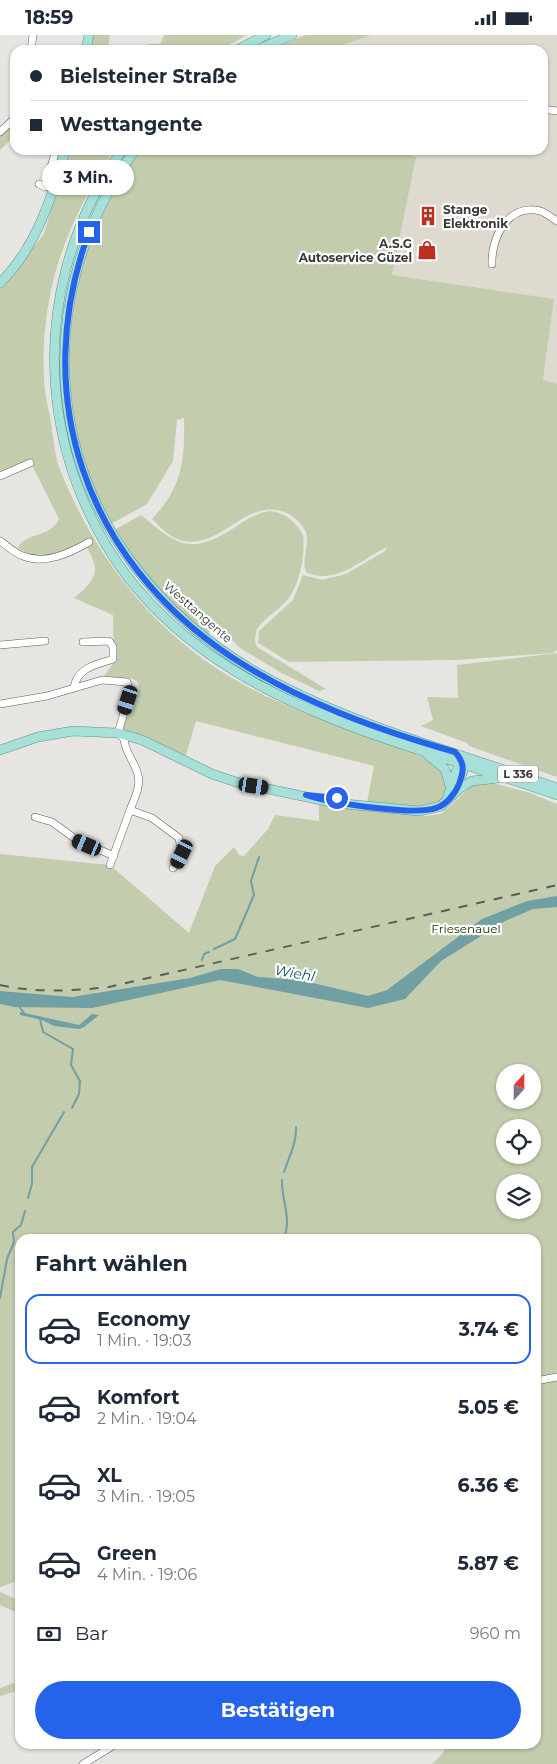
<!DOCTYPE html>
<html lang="de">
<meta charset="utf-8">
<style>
body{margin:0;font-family:Montserrat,sans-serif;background:#f6f6f7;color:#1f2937;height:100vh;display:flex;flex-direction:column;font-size:19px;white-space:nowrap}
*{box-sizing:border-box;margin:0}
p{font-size:16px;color:#747a83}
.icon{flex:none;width:28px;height:28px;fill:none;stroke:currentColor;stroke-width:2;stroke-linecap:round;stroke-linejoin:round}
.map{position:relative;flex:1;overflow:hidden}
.side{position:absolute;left:15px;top:1199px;width:526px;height:515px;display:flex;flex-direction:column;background:#fff;border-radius:15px;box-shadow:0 1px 4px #0004}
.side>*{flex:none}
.guide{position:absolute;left:10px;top:10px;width:538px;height:110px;border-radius:15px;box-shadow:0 1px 4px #0004;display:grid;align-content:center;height:110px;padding:0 20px;background:#fff}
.needle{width:32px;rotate:21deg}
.fabs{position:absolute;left:496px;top:1029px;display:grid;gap:10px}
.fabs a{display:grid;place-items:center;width:45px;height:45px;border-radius:50%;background:#fff;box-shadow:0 1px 4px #0004;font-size:25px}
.end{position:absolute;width:22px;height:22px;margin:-11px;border:6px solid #2563eb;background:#fff;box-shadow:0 0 0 2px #fff}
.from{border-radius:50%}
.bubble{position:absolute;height:35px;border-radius:18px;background:#fff;box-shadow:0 1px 4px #0004;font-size:16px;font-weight:700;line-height:35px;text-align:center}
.car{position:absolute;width:15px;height:30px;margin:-15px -8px;border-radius:6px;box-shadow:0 0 4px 1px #0007;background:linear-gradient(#222 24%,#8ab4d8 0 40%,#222 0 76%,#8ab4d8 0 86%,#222 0)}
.guide b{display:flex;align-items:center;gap:18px;height:48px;font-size:19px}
.guide b+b{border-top:1px solid #e0e1e3}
.guide i{width:12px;height:12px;background:#1f2937}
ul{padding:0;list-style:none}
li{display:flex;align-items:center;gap:15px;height:70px;margin:0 10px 8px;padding:0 10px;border:2px solid transparent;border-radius:15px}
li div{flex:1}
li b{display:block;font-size:19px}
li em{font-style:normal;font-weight:700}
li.selected{border-color:#2563eb}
li>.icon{width:45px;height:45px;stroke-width:1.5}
h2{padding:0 20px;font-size:22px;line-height:60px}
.pay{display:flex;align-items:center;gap:12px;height:55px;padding:0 20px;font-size:19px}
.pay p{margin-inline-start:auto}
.primary-button{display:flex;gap:10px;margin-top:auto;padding:10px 20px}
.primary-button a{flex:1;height:58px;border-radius:30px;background:#2563eb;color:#fff;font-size:20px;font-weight:700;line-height:58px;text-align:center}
.status{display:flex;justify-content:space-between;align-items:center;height:35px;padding:0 25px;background:#fff;direction:ltr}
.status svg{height:14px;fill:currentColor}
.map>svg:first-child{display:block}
.built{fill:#dedacf}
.green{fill:#c3ccad;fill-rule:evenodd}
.water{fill:#709fa4}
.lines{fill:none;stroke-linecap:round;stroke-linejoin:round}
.stream{stroke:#709fa4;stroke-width:2}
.minor-casing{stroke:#5d5c58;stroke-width:8}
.major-casing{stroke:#5a988f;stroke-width:10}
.minor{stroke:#fff;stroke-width:7}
.major{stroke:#a6e0d8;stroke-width:9}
.rail{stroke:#5d5c5a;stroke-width:2;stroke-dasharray:9 9;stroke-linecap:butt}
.route{stroke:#2563eb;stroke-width:6}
.labels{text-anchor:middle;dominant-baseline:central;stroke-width:4.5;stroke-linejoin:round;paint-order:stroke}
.shield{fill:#fff;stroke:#757474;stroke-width:1}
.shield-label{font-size:11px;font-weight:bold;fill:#3a3938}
.poi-label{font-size:12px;font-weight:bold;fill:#3a3938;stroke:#fff;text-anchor:start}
.street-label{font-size:12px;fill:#3a3938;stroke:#fff}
.park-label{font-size:12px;fill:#273004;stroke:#fff}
.water-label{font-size:14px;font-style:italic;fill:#0f545a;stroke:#fff}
</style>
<div class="status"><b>18:59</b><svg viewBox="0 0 49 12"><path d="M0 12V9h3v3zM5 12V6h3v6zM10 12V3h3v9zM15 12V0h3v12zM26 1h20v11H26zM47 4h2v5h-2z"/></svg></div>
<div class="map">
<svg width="557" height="1729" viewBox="0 0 557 1729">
<rect width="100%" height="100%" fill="#e7e5e1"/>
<path class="built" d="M 372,0 L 557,0 L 557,349 L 543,345 L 554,264 L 392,240 L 416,122 L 397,115 L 542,115 L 542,15 L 327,15 Z"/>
<path class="green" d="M 93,0 L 110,0 L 108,15 L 89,15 Z
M 164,0 L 247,0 L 220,15 L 143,15 L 149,9 L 160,9 Z
M 305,0 L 372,0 L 327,15 L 269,15 Z
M 15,86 L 15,100 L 0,115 L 0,99 Z
M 68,115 L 114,115 C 87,156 63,202 52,251 C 44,285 41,328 46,363 C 48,374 51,384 52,395 C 54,407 55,421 59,432 C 91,514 145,587 219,635 C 286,678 361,696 433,726 C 481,785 397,770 367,767 L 374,731 L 196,686 L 185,723 L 123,695 L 121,692 C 126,680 142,658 138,647 L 131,643 L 103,643 L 114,627 L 113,580 L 74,563 C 98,543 101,536 85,509 C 59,520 45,529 18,513 C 25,497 51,503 59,484 L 31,428 L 0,440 L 0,254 L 44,199 Z
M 141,115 L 397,115 L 416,122 L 392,240 L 554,264 L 543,345 L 557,349 L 557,615 L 552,618 L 456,625 L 289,627 L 258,608 L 259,596 L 293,565 L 303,540 L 322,545 L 346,539 L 385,516 L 387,512 C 362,524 335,551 306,537 C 301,524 311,508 305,495 C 302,489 295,483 289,479 C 248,459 224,513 183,506 C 170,503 160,492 152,484 C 182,452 185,426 184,383 L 177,385 L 173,426 L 147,469 L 111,489 C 102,471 92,453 86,434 C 52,324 72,207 141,115 Z
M 269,476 C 286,478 295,486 303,500 C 305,519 301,544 290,561 C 279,579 247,588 257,612 L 326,654 L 319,656 L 280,637 L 240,613 L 215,588 L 207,601 L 152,549 L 114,495 L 141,480 C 177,510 190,521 234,493 C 245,485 255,479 269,476 Z
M 557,618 L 557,742 L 469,711 L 467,708 L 421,691 L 433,685 L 427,662 L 458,663 L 457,630 Z
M 489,747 L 530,758 L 557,769 L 557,1729 L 432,1729 L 443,1718 L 446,1709 L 536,1709 L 536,1204 L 20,1204 L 20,1545 L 0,1552 L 0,819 L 110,830 L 189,898 L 215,831 L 234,812 L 239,820 L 244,821 L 268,794 L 275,780 L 319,786 L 319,769 L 425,781 L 441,779 L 473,750 ZM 505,1038 L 532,1038 L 532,1065 L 505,1065 ZM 505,1092 L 532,1092 L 532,1120 L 505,1120 ZM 505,1148 L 532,1148 L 532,1175 L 505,1175 Z
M 0,1557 L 20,1566 L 20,1579 L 0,1570 Z
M 20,1646 L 20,1655 L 0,1661 L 0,1653 Z"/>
<path class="water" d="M 557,861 L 557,872 L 533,874 L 505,886 L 441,926 L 405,964 L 368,973 L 220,945 L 92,973 L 14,972 L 0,969 L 0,956 L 72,962 L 190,943 L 221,934 L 238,934 L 258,942 L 300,945 L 368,961 L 387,955 L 482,884 L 527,866 Z
M 20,977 L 79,990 L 92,979 L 99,980 L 84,992 L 79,994 L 54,991 L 42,985 L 20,980 Z"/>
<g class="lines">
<path class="stream" d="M 214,914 L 235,904 L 254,860 L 251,846 L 259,822
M 202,925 L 204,919 L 209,917
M 18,970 L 24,978
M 40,984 L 43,997 L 73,1014 L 71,1030 L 80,1046 L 79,1059 L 72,1073
M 284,1137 C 289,1122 297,1107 296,1092
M 282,1145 C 281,1164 293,1186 283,1204
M 28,1163 L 32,1149 L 32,1132 L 64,1077
M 0,1263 L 7,1224 L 14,1207 L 13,1197 L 21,1190 L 25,1176"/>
<defs>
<path id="minor" d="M 31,15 L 33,0
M 542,74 L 557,76
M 0,97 L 15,83
M 39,149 L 45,152 L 56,115
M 492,229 C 491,203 508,168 540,176 C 545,177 552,183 557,186
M 0,441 L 30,428
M 0,506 C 8,511 14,518 23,521 C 45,530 70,518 89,507
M 0,610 L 45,606
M 74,652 C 78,632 96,630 113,624 L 113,612 L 109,606 L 83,607
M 0,669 L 47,661 L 102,645 L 127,647 L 130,657 L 118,698 L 124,704 C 125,718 135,727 138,740 C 141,752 134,764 130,775 L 152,783 L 179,803 L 182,819 L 173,833
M 35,782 L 52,787 L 77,805 L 114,821
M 110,830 L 130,775
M 536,1346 L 557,1342
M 83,1729 L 116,1709"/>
<path id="major" d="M 86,15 L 89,0
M 237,15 L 266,0
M 257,15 L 292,0
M 122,115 C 70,188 46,277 57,367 C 63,417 80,466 106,510 C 201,669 396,703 557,760
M 135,115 C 84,185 58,270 66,357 C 78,488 165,592 280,650 C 367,695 465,720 557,753
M 0,248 C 35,214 53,161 65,115
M 0,715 L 38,702 L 73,696 L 118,698 L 142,705 L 212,739 L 236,747 L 335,768 L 419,776 L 441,771 L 459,754 L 472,746 L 498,743
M 428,720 L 445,734 L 450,751
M 456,755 L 463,736 L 461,725
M 447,764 L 457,734 L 467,726"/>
</defs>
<use href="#minor" class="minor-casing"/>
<use href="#major" class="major-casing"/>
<use href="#minor" class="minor"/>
<use href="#major" class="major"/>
<path class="rail" d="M 0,950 C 36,958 72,956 109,952 L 557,850"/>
</g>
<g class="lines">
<path class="route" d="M 89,197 C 29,361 85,524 230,621 C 297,666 378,695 455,717 C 465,728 464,736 459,749 C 455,759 446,770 436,773 C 414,781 330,768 306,760 L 337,763"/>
</g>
<defs>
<symbol id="building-bare" viewBox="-9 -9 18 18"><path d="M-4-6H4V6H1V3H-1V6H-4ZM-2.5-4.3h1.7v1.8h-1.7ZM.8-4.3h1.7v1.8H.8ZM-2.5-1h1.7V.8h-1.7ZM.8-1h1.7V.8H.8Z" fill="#bd3020" stroke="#fff" stroke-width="2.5" paint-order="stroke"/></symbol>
<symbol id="shop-bare" viewBox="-9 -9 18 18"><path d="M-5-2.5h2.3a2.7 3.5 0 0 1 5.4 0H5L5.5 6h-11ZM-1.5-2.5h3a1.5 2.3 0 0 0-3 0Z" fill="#bd3020" stroke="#fff" stroke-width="2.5" paint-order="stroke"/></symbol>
</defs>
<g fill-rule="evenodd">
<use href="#building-bare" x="414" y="167" width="28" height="28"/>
<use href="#shop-bare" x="413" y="201" width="28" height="28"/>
</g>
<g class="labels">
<rect class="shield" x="498" y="730.5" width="40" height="17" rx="4"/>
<g class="shield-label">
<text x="518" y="739">L 336</text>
</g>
<g class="poi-label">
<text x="443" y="174">Stange<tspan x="443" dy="14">Elektronik</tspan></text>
<text x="412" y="208" text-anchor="end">A.S.G<tspan x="412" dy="14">Autoservice Güzel</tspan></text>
</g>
<g class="street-label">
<text transform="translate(198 577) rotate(41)">Westtangente</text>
</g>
<g class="park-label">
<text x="466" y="893">Friesenauel</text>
</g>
<g class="water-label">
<text transform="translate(295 938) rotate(10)">Wiehl</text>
</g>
</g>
</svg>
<div class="fabs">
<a><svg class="needle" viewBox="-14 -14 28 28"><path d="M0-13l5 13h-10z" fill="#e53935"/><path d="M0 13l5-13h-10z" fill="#747a83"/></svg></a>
<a><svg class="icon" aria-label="locate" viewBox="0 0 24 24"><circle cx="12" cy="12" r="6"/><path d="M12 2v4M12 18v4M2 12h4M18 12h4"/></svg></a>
<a><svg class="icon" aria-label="layers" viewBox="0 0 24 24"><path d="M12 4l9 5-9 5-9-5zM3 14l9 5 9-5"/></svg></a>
</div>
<i class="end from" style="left:337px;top:763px"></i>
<i class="end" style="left:89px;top:197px"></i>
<div class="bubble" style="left:42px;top:125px;width:92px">3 Min.</div>
<i class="car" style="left:128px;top:665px;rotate:198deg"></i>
<i class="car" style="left:254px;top:751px;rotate:99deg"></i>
<i class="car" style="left:87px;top:810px;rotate:293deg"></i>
<i class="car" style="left:182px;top:819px;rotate:206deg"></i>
<div class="guide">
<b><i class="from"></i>Bielsteiner Straße</b>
<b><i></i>Westtangente</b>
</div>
<section class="side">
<h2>Fahrt wählen</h2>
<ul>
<li class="selected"><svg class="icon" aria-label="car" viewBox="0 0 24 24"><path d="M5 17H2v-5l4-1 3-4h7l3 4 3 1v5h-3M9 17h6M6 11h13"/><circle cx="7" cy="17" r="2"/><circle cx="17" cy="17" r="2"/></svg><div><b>Economy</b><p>1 Min. · 19:03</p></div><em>3.74 €</em></li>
<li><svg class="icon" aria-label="car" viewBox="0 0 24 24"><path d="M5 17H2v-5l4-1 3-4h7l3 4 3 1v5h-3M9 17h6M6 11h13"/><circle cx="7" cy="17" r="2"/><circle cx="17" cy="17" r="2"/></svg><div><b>Komfort</b><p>2 Min. · 19:04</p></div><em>5.05 €</em></li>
<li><svg class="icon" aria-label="car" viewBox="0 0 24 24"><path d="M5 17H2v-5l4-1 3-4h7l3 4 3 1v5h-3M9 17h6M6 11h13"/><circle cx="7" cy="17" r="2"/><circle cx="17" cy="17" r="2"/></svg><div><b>XL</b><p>3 Min. · 19:05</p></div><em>6.36 €</em></li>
<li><svg class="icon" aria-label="car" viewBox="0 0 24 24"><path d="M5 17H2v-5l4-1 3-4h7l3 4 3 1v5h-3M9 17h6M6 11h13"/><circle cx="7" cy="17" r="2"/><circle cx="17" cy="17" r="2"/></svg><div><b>Green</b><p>4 Min. · 19:06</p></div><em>5.87 €</em></li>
</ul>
<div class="pay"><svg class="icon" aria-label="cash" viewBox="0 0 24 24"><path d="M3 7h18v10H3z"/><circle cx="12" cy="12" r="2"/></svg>Bar<p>960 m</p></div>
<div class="primary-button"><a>Bestätigen</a></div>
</section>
</div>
